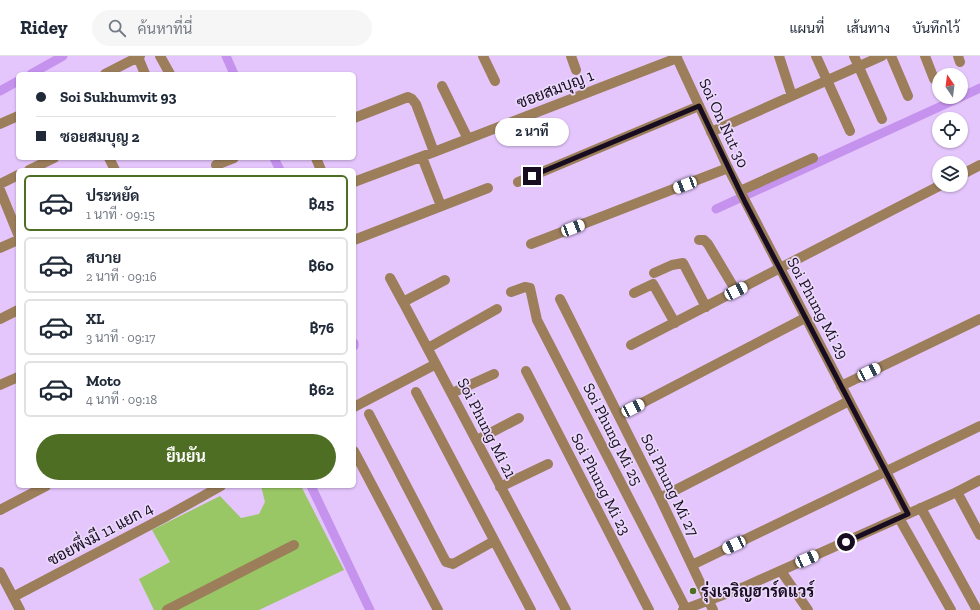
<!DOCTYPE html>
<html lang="th">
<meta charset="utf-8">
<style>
body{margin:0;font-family:"Zilla Slab",Sarabun,serif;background:#f6f6f7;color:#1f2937;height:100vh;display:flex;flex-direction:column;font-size:15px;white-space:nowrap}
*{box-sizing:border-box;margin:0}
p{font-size:13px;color:#747a83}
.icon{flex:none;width:22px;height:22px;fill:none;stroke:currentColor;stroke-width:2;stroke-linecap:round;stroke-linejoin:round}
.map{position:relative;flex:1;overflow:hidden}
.side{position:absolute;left:16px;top:112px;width:340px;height:320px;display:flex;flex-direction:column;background:#fff;border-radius:6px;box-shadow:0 1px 3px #0004}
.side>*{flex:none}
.banner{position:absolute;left:16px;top:16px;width:340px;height:88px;border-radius:6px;box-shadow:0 1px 3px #0004;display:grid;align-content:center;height:88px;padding:0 20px;background:#fff}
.needle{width:26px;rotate:346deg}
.tools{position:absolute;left:932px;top:12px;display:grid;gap:8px}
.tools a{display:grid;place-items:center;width:36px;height:36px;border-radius:50%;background:#fff;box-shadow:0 1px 3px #0004;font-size:20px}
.end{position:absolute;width:18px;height:18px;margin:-9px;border:5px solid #180d20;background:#fff;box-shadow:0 0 0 2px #fff}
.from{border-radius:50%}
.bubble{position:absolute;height:28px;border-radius:14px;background:#fff;box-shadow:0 1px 3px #0004;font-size:13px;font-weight:700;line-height:28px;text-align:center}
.car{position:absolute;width:12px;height:24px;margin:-12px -6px;border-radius:5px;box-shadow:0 0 3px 1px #0007;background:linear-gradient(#fff 24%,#345 0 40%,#fff 0 76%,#345 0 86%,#fff 0)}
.banner b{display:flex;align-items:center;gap:14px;height:38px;font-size:15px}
.banner b+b{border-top:1px solid #e0e1e3}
.banner i{width:10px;height:10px;background:#1f2937}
ul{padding:7px 0 0;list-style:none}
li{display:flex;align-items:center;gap:12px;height:56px;margin:0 8px 6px;padding:0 12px;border:2px solid #e0e1e3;border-radius:6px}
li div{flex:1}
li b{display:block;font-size:15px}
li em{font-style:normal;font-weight:700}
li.selected{border-color:#4e6e24}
li>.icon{width:36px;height:36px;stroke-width:1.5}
.action{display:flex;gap:8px;margin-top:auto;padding:8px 20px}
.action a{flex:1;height:46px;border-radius:24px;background:#4e6e24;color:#fff;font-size:16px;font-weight:700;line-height:46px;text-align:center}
header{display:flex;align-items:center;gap:24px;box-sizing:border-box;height:56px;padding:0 20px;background:#fff;border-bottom:1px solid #e0e1e3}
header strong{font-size:19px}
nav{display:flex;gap:22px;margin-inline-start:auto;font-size:14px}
.search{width:280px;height:36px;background:#f6f6f7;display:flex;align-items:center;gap:10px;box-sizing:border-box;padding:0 14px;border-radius:22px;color:#747a83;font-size:15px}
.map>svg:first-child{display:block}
.green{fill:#9ac765}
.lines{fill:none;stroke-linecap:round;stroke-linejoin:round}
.canal{stroke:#c592ed;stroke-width:9}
.minor{stroke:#9c7e5b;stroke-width:10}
.tertiary{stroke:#9c7e5b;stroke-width:10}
.route{stroke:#180d20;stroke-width:5}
.poi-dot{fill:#4e6e24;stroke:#ead9fa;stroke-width:1.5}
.labels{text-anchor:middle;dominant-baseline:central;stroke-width:3.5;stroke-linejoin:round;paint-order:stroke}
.street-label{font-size:16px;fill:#180d20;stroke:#ead9fa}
.poi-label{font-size:16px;font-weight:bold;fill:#180d20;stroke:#ead9fa;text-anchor:start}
</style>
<header>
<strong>Ridey</strong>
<div class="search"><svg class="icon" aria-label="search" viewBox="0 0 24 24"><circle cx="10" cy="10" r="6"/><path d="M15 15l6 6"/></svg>ค้นหาที่นี่</div>
<nav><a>แผนที่</a><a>เส้นทาง</a><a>บันทึกไว้</a></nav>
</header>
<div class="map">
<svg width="980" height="554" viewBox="0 0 980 554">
<rect width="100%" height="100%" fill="#e4c6fc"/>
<path class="green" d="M 261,430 L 301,430 L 344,514 L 259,554 L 154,554 L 139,523 L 170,506 L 152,474 L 220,440 L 241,462 L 259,458 L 265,446 Z"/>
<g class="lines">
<path class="canal" d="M 226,0 L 234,18
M 31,18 L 63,0
M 0,35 L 18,25
M 961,41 L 980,32
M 274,102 L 280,114
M 716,153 L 961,41
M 354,287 L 354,290
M 311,430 L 370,554"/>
<path class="minor" d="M 160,0 L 170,18
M 483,0 L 495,25
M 571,0 L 576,14
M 779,0 L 792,40
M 816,0 L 850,75
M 854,0 L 882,63
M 891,0 L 908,40
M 925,0 L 934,23
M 958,0 L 960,6
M 138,1 L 145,18
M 105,18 L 140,0
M 442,30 L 468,83
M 354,62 L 408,41 L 412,43 L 416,48 L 434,96
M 0,68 L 18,60
M 711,76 L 882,0
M 422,101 L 441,150
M 109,102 L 115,114
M 316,102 L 321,114
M 216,109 L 234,102
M 29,114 L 54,102
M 961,119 L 980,109
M 354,126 L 434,96 L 677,2
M 518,126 L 699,50
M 0,128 L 18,119
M 0,134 L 18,178
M 740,135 L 813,102
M 354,184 L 488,132
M 699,184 L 704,184 L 708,188 L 736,235
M 531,188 L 728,112
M 0,192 L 18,184
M 654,217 L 672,209 L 683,207 L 706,251
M 390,222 L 403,246
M 445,224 L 403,246 L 566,554
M 511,236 L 525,231 L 530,232 L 537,264 L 686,553
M 634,237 L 653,228 L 675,267
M 560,243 L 660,442 L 713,554
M 0,263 L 18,254
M 631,289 L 941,129
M 428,292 L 497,253
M 526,315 L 649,554
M 0,329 L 18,321
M 841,330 L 980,263
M 416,336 L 531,554
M 452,337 L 494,318
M 354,351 L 436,308
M 369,358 L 446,506 L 453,508 L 494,485
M 619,359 L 805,262
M 477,384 L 519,362
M 354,395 L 438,554
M 500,431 L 548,408
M 957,436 L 980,479
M 660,442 L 849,345
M 921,452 L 977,554
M 0,454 L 46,430
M 899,462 L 951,554
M 692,509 L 980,370
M 781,515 L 808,554
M 0,516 L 20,554
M 13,541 L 167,460 L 221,430
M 167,554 L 294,489"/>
<path class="tertiary" d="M 676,0 L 728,112 L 908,458
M 683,554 L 744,531 L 957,436 L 980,424"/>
</g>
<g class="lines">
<path class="route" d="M 532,120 L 699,50 L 745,146 L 908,458 L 846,486"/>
</g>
<circle class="poi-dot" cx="693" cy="535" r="4"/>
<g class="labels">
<g class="street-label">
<text transform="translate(555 33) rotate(-21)">ซอยสมบุญ 1</text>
<text transform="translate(724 67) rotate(65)">Soi On Nut 30</text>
<text transform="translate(818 252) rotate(62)">Soi Phung Mi 29</text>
<text transform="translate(487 372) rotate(63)">Soi Phung Mi 21</text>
<text transform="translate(613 378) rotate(63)">Soi Phung Mi 25</text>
<text transform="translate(601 428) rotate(63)">Soi Phung Mi 23</text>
<text transform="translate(670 429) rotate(64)">Soi Phung Mi 27</text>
<text transform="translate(100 478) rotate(-28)">ซอยพึ่งมี 11 แยก 4</text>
</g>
<g class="poi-label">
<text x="701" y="535">รุ่งเจริญฮาร์ดแวร์</text>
</g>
</g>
</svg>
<div class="tools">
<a><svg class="needle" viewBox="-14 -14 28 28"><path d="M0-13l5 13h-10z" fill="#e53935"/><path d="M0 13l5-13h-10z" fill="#747a83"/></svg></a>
<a><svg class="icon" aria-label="locate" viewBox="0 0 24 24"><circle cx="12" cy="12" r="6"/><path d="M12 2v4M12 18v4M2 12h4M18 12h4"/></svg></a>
<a><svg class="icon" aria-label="layers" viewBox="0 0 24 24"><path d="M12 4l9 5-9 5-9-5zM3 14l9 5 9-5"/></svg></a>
</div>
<i class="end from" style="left:846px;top:486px"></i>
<i class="end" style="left:532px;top:120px"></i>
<div class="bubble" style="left:495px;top:62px;width:74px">2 นาที</div>
<i class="car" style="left:685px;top:129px;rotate:249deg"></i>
<i class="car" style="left:573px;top:172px;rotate:69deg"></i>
<i class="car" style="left:736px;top:235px;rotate:63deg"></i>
<i class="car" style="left:869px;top:316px;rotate:64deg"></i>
<i class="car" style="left:633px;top:352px;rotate:63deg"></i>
<i class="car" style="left:734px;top:489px;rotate:245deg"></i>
<i class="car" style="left:807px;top:503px;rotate:66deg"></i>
<div class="banner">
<b><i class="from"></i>Soi Sukhumvit 93</b>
<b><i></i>ซอยสมบุญ 2</b>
</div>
<section class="side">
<ul>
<li class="selected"><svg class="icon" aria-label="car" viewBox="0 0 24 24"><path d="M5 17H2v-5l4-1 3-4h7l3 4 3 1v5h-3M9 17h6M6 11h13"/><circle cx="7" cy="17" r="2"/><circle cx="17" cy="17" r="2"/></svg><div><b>ประหยัด</b><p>1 นาที · 09:15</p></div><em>฿45</em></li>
<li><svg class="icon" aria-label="car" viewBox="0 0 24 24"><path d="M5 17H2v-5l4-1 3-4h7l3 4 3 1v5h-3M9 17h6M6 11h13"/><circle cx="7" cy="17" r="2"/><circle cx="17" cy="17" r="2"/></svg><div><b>สบาย</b><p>2 นาที · 09:16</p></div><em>฿60</em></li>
<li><svg class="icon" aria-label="car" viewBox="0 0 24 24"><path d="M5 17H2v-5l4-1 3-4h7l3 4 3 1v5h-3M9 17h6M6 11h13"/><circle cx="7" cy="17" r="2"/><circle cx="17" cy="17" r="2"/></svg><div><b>XL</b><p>3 นาที · 09:17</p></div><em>฿76</em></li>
<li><svg class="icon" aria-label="car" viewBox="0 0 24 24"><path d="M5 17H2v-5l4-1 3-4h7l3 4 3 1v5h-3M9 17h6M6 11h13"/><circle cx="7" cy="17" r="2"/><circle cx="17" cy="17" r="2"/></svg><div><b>Moto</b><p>4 นาที · 09:18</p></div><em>฿62</em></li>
</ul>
<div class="action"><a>ยืนยัน</a></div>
</section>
</div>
